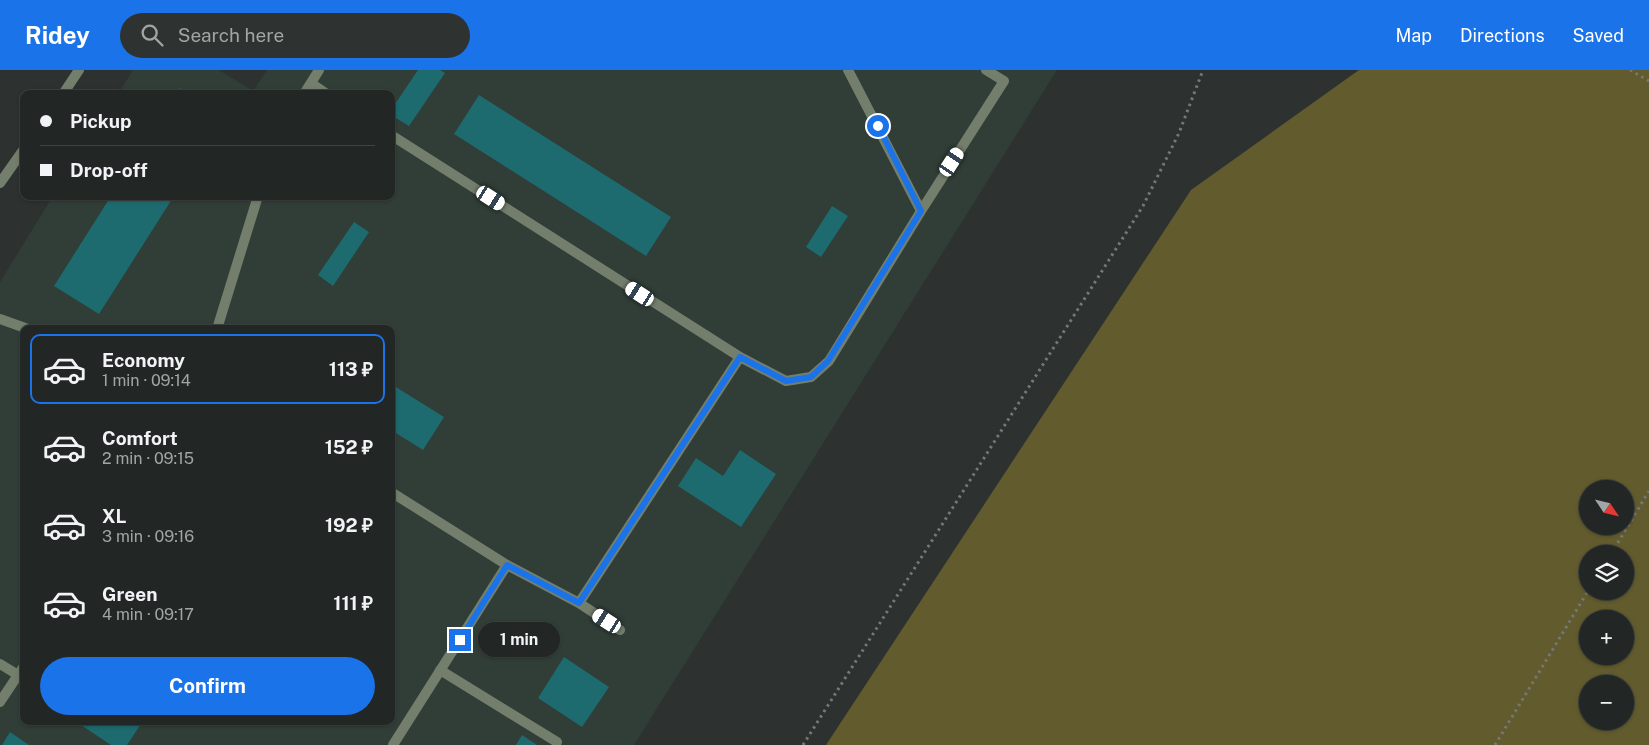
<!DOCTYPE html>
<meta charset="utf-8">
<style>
body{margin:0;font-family:"Public Sans",sans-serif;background:#2e3231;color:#f1f3f6;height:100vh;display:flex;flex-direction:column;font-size:19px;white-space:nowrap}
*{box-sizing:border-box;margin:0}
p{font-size:16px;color:#a2a5a6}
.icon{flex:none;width:28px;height:28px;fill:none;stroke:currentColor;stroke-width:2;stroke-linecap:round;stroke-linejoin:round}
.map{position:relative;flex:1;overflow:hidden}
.details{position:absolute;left:20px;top:255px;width:375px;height:400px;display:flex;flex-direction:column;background:#222624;border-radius:10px;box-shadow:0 1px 4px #0004,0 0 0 1px #3f4341}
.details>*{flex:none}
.guide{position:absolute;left:20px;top:20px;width:375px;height:110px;border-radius:10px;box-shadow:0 1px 4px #0004,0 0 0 1px #3f4341;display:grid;align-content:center;height:110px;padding:0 20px;background:#222624}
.needle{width:32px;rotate:125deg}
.buttons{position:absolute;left:1579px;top:410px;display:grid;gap:10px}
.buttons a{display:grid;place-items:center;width:55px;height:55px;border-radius:50%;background:#222624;box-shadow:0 1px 4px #0004,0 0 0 1px #3f4341;font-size:25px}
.end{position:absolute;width:22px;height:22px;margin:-11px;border:6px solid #1a73e8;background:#fff;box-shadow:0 0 0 2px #fff}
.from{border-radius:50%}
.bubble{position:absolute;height:35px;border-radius:18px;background:#222624;box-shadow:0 1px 4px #0004,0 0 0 1px #3f4341;font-size:16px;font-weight:700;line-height:35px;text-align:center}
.car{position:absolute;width:15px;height:30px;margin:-15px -8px;border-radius:6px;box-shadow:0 0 4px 1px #0007;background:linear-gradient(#fff 24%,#345 0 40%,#fff 0 76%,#345 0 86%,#fff 0)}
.guide b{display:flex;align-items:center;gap:18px;height:48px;font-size:19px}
.guide b+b{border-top:1px solid #3f4341}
.guide i{width:12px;height:12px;background:#f1f3f6}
ul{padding:9px 0 0;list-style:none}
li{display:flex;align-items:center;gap:15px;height:70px;margin:0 10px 8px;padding:0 10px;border:2px solid transparent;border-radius:10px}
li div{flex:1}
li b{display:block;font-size:19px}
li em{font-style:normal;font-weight:700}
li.on{border-color:#1a73e8}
li>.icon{width:45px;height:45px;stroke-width:1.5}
.primary-button{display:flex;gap:10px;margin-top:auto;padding:10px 20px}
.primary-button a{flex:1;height:58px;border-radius:30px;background:#1a73e8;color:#fff;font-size:20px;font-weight:700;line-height:58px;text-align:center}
header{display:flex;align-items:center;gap:30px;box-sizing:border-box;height:70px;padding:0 25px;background:#1a73e8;color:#fff}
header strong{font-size:24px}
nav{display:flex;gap:28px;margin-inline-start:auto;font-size:18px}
.search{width:350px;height:45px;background:#2e3231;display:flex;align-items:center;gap:12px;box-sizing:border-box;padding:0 18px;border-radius:28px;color:#a2a5a6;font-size:19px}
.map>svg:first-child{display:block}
.built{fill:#313d37;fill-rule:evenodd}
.green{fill:#625b2d;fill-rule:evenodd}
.building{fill:#1d6b6f}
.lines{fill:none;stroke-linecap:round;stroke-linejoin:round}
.path{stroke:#747876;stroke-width:3;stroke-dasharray:2.5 4;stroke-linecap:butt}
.lane{stroke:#737f6c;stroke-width:10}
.route{stroke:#1a73e8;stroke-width:6}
</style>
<header>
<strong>Ridey</strong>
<div class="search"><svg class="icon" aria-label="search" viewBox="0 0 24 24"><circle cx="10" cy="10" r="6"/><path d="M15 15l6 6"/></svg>Search here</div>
<nav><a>Map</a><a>Directions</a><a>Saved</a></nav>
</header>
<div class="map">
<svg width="1649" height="675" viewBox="0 0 1649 675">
<rect width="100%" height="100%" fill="#2d3230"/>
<path class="built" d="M 133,0 L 219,0 L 253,21 L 267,0 L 1057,0 L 634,675 L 0,675 L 0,212 L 53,126 L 391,126 L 391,24 L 118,24 ZM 24,259 L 391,259 L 391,651 L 24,651 Z"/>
<path class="green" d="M 1359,0 L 1649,0 L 1649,675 L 826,675 L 1191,120 ZM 1588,419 L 1625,419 L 1625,456 L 1588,456 ZM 1588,484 L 1625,484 L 1625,521 L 1588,521 ZM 1588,549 L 1625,549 L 1625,586 L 1588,586 ZM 1588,614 L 1625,614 L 1625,651 L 1588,651 Z"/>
<path class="building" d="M 418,0 L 440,0 L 445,3 L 409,56 L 391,45 L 391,40 Z
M 179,18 L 189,24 L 176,24 Z
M 479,25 L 671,147 L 646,186 L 454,64 Z
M 111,126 L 174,126 L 99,244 L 54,216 Z
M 832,136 L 848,146 L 821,187 L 806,177 Z
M 354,152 L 369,162 L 333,216 L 318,205 Z
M 391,314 L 444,347 L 423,380 L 391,360 Z
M 740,380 L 776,404 L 741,457 L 678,416 L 696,388 L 723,406 Z
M 564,587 L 609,617 L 582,657 L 538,628 Z
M 75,651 L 143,651 L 127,675 L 111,675 Z
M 10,662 L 29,675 L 2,675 Z
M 522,665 L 537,675 L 516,675 Z"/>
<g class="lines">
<path class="path" d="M 1630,0 L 1649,11
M 1611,484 L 1649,421
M 803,675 L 1143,136 L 1179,63 L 1203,0
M 1495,675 L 1588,521"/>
<path class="lane" d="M 848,0 L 921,141
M 311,13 L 327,24
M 63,24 L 79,0
M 304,24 L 319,0
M 391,65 L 740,287 L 579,533
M 0,113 L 24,79
M 0,249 L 28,259
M 217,259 L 258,126
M 740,287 L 786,311 L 811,307 L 829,291 L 921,141 L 1004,11 L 986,0
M 391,422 L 507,495 L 579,533 L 620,560
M 0,594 L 18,605
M 440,600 L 557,672
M 0,632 L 24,596
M 393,675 L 507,495"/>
</g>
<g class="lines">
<path class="route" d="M 460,570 L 507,495 L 579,533 L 740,287 L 786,311 L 811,307 L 828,291 L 921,141 L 878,56"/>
</g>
</svg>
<div class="buttons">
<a><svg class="needle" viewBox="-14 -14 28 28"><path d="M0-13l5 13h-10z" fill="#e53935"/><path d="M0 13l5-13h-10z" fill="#a2a5a6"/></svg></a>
<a><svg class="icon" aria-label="layers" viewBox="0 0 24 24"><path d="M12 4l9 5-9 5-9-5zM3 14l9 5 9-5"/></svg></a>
<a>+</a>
<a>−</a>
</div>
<i class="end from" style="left:878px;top:56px"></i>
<i class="end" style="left:460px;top:570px"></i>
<div class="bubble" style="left:478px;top:552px;width:82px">1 min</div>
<i class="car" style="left:952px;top:92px;rotate:33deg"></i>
<i class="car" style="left:491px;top:128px;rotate:123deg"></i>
<i class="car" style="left:640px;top:224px;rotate:303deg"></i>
<i class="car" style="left:607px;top:551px;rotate:303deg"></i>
<div class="guide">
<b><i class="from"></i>Pickup</b>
<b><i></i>Drop-off</b>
</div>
<section class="details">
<ul>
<li class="on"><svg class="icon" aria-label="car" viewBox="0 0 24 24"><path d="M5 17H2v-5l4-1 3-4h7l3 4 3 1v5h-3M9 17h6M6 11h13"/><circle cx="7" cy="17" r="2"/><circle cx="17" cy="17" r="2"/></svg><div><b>Economy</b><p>1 min · 09:14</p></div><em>113 ₽</em></li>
<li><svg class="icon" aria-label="car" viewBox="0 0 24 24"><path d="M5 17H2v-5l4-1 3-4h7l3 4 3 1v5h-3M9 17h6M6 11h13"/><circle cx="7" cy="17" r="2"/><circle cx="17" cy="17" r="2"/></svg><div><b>Comfort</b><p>2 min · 09:15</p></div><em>152 ₽</em></li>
<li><svg class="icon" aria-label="car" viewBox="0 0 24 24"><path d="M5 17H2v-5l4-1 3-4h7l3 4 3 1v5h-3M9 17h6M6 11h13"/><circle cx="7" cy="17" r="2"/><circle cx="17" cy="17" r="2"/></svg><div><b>XL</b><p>3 min · 09:16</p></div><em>192 ₽</em></li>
<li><svg class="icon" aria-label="car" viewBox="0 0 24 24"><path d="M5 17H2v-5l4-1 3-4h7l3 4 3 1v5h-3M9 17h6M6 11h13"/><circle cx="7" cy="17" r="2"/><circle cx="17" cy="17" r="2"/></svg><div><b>Green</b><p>4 min · 09:17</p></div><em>111 ₽</em></li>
</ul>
<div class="primary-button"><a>Confirm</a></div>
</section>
</div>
